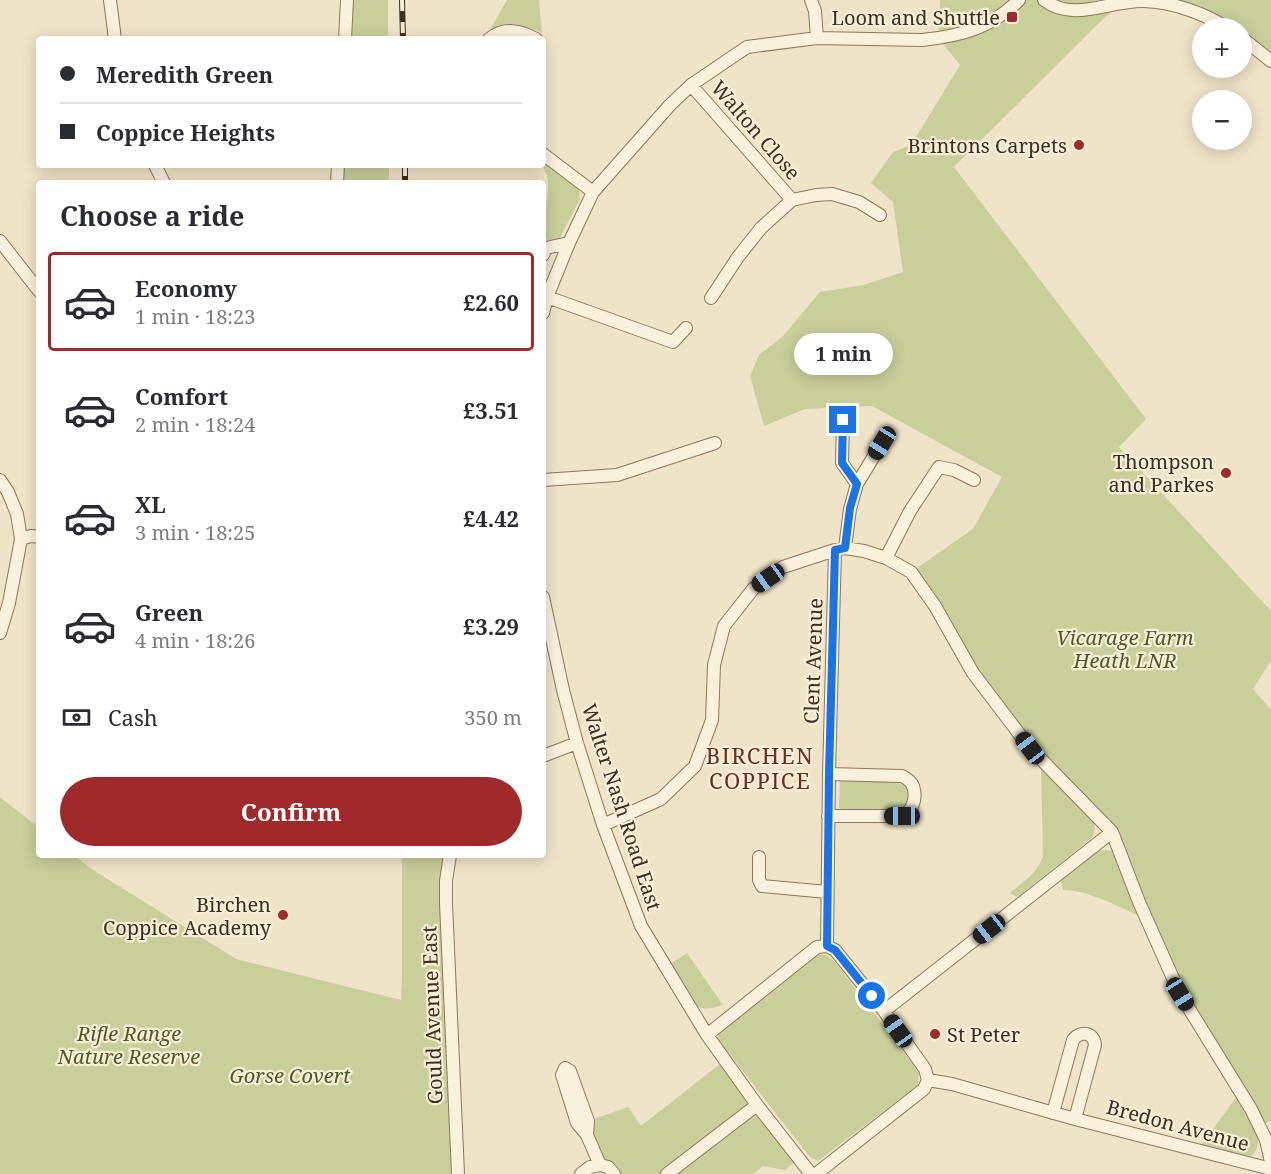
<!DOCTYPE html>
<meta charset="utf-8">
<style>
body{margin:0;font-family:"Noto Serif",serif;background:#f7f7f7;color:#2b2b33;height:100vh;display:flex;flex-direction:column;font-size:22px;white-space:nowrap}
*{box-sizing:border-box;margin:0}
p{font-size:20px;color:#7c7c81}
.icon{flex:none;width:33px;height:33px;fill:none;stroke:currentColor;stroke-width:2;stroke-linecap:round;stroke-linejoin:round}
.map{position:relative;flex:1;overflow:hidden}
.side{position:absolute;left:36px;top:180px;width:510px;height:678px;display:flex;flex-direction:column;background:#fff;border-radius:6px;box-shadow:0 3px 15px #0003}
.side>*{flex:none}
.top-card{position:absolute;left:36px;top:36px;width:510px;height:132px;border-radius:6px;box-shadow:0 3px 15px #0003;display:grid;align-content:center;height:132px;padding:0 24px;background:#fff}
.fabs{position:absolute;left:1192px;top:18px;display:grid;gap:12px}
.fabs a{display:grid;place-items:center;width:60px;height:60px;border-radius:50%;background:#fff;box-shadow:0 3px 15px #0003;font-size:30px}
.end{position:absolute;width:27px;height:27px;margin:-14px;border:8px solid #1a73e8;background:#fff;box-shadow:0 0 0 3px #fff}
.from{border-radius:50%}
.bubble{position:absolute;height:42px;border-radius:21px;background:#fff;box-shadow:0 3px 15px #0003;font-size:20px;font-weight:700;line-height:42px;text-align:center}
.car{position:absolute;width:18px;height:36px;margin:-18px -9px;border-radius:8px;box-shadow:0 0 4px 2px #0007;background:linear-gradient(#222 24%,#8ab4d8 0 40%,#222 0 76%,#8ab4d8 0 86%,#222 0)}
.top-card b{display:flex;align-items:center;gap:21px;height:57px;font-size:22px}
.top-card b+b{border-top:2px solid #e1e1e2}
.top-card i{width:15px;height:15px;background:#2b2b33}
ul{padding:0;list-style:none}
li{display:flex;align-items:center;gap:18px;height:99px;margin:0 12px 9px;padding:0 12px;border:3px solid transparent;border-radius:6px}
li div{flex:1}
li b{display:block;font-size:22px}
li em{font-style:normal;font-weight:700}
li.on{border-color:#9e2a2b}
li>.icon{width:54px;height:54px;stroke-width:1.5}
h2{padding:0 24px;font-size:27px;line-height:72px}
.pay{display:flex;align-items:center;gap:15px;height:66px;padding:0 24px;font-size:22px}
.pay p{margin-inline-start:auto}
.cta{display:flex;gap:12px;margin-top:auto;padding:12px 24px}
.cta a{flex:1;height:69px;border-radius:36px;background:#9e2a2b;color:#fff;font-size:24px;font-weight:700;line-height:69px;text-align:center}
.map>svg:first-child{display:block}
.green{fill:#c9cf9b}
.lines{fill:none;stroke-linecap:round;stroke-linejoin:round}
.street-casing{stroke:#8d765c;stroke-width:14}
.street{stroke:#faf1dc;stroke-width:12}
.rail-casing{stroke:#3d2e20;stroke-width:6}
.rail{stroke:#f7eed8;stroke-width:4;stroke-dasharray:11;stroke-linecap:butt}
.route{stroke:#1a73e8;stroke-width:8}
.poi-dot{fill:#9e2a2b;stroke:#f7eed8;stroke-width:2}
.labels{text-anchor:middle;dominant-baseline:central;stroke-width:4.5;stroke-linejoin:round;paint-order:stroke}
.poi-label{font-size:20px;fill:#3d2e20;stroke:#f7eed8;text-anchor:end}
.street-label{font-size:20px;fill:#3d2e20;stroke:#f7eed8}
.park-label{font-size:20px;font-style:italic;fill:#4d5a26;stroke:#f7eed8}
.quarter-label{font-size:22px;letter-spacing:1.5px;fill:#6b2e1e;stroke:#f7eed8}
</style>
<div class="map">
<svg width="1271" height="1174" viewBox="0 0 1271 1174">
<rect width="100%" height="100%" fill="#f0e4c8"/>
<path class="green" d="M 347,0 L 388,0 L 388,39 L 345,39 Z
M 507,0 L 539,0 L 542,33 C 523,23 511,25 490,30 Z
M 940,0 L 1271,0 L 1271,61 L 1242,38 L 1242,28 L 1227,28 L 1191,11 L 1122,2 L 1098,24 L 954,167 L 1146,419 L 1119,447 L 1271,611 L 1271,661 L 1253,689 L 1271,710 L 1271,1121 L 1265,1123 L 1238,1085 L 1180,994 L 1112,832 L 1030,748 L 911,572 L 973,529 L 1002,477 L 872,406 L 805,409 L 764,426 L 750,376 L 759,355 L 783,336 L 820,292 L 863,285 L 903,272 L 893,202 L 871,183 L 893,152 L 911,145 L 960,65 L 938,38 Z
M 543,162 L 579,188 L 580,199 L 560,238 L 550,241 L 543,240 C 543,223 552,187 546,173 C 545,170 543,168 541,165 L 543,165 Z
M 338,165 L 389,165 L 389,183 L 337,183 Z
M 1041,768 L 1094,821 L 1095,828 L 1092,838 L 1017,897 L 1010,893 C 1024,881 1037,874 1043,856 Z
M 840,781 L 902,781 L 908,787 L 908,804 L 901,812 L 839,811 Z
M 0,797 L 39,828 L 39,855 L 73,855 L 93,870 L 236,959 L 401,1000 L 402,978 L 402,855 L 447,855 L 454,1174 L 0,1174 Z
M 1106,850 L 1112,851 L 1118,856 L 1142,917 C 1118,907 1089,890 1063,890 L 1060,878 L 1094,851 Z
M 687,953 L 723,1005 C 714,1008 703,1011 695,1005 C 690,1002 675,972 670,964 Z
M 813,955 L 827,955 L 835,962 L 919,1072 L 918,1085 L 818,1161 L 810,1157 L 719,1041 L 718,1036 L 722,1030 Z
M 725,1060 L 798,1159 L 785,1170 L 763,1166 L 753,1174 L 614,1174 L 600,1165 L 588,1121 L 628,1107 L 641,1126 Z
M 1237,1096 C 1247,1114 1271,1142 1249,1158 L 1200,1147 Z"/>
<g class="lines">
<defs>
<path id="street" d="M 110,0 L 115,39
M 811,0 L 815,11 L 817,38
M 1044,0 C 1074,23 1110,0 1144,1 C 1172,2 1204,13 1227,28
M 1242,38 L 1271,61
M 345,39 L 347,0
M 489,39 C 503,27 521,30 536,39
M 691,85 L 792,200
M 543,154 L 593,192
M 155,165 L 164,183
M 337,183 L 338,165
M 0,241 L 39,291
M 543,255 L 546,248 L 569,243
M 547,297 L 673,342 L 686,328
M 711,298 L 738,257 L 761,228 L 792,200 L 816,195 L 832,194 L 859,202 L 880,215
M 543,313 L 547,297 L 569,243 L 593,192 L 670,105 L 691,85 L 747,47 L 817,38 L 922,40 C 961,36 991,28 1019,0
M 843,420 L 842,463 L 857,484
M 0,480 L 8,492 L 17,514 L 21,539 L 9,603 L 0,633
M 543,480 L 617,475 L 715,443
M 21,539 L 31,536 L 39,537
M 845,548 L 850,509 L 857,484 L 882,443
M 886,558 L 910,511 L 939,467 L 954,470 L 974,480
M 543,597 L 563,690 L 577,743 L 603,825 L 641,926 L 707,1035 L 757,1105 L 811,1174
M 543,756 L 577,743
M 828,816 L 902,816 C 913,811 917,798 913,786 C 911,781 906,778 902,776 L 829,774
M 603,825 L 661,799 L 695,766 L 712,720 L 714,665 L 724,626 L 753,589 L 783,567 L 835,550 L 845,548 L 864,551 L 886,558 L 911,572 L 935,606 L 973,673 L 1030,748 L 1112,832 L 1139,902 L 1180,994 L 1251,1109 L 1266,1140 L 1271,1162
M 450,855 L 446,881 L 446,903 L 458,1174
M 759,857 L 759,880 L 762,886 L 827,892
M 827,946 L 829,774 L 835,550
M 884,1011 L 1112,832
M 707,1035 L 817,947 L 827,946 L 835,950 L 884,1011 L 925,1069 L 928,1080 L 924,1089 L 816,1174
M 928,1080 L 952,1084 L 1075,1119 L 1271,1169
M 1053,1113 L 1073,1040 C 1080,1030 1094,1032 1095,1045 L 1075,1119
M 587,1135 L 588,1121 L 570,1071 L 565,1068 L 562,1075 L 577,1123 L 587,1135 L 600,1165 L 608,1167 L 614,1174
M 581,1174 L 590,1167 L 600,1165
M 667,1174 L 757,1105"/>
</defs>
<use href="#street" class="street-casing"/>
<use href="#street" class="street"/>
<defs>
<path id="rail" d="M 402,0 L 403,39
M 405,165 L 405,183"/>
</defs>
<use href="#rail" class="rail-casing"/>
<use href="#rail" class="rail"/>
</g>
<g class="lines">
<path class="route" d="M 843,420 L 842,463 L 857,484 L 850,508 L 845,548 L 835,550 L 829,774 L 827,946 L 835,950 L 872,996"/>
</g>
<g class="poi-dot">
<rect x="1006" y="11" width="12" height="12" rx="3"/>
<circle cx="1079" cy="145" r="6"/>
<circle cx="1226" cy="473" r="6"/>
<circle cx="283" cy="915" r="6"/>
<circle cx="935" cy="1034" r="6"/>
</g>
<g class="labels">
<g class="poi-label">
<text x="1000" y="17">Loom and Shuttle</text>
<text x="1067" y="145">Brintons Carpets</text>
<text x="1214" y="461">Thompson<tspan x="1214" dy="23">and Parkes</tspan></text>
<text x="271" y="904">Birchen<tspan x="271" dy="23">Coppice Academy</tspan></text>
<text x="947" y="1034" text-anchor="start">St Peter</text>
</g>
<g class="street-label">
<text transform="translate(756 130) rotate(49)">Walton Close</text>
<text transform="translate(813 661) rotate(-88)">Clent Avenue</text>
<text transform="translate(622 807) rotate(72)">Walter Nash Road East</text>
<text transform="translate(432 1015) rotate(-92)">Gould Avenue East</text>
<text transform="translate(1178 1125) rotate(15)">Bredon Avenue</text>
</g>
<g class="park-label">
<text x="1125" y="637">Vicarage Farm<tspan x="1125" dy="23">Heath LNR</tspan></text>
<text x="129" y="1033">Rifle Range<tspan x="129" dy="23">Nature Reserve</tspan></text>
<text x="290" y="1075">Gorse Covert</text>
</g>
<g class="quarter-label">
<text x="760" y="755">BIRCHEN<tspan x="760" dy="25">COPPICE</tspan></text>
</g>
</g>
</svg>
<div class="fabs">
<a>+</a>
<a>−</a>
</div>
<i class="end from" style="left:872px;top:996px"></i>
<i class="end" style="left:843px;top:420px"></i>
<div class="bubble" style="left:794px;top:333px;width:99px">1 min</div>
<i class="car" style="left:882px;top:443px;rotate:212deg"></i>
<i class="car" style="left:768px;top:578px;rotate:235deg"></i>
<i class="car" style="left:1030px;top:748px;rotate:323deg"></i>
<i class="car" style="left:902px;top:816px;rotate:270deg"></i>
<i class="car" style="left:989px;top:929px;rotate:232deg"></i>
<i class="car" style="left:1180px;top:994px;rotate:148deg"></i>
<i class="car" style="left:898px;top:1031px;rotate:325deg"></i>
<div class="top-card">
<b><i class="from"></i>Meredith Green</b>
<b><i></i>Coppice Heights</b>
</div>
<section class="side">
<h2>Choose a ride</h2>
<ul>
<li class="on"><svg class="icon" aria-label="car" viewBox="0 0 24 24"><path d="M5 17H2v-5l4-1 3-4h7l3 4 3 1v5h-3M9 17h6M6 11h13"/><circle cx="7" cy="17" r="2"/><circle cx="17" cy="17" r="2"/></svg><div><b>Economy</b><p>1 min · 18:23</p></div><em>£2.60</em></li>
<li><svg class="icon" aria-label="car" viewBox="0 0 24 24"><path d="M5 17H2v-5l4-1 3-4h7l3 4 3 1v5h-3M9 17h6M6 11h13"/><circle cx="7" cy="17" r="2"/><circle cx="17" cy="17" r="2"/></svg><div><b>Comfort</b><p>2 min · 18:24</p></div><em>£3.51</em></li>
<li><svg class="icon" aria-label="car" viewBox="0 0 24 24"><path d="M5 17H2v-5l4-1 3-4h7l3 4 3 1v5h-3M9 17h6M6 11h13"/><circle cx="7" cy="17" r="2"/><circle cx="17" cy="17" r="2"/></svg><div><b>XL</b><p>3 min · 18:25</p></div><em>£4.42</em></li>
<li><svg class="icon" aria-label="car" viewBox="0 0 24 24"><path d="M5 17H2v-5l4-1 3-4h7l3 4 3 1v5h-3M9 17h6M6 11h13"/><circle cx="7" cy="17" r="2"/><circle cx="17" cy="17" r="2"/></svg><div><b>Green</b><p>4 min · 18:26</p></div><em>£3.29</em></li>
</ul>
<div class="pay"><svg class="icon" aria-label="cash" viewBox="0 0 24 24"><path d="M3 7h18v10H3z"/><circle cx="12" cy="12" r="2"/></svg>Cash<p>350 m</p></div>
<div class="cta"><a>Confirm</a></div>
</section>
</div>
